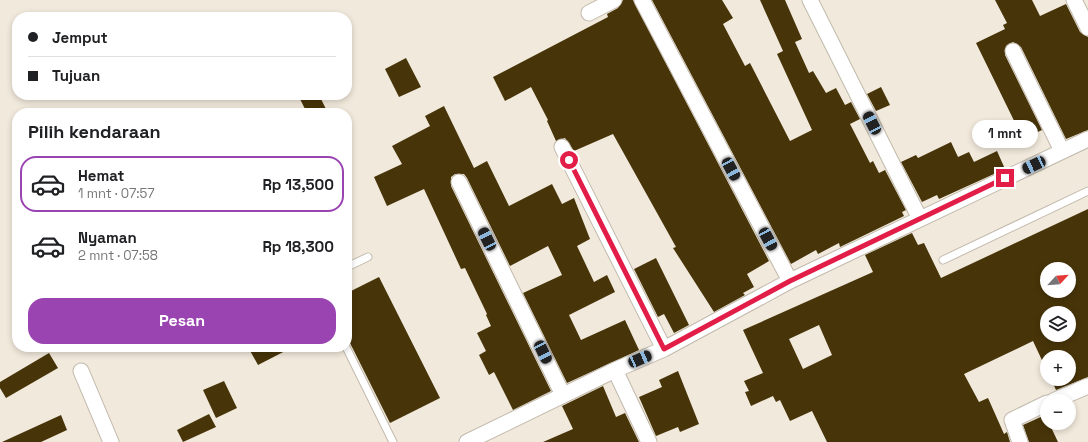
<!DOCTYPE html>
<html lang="id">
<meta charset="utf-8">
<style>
body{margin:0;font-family:"Space Grotesk",sans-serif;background:#f6f6f6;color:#202124;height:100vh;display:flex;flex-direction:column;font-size:15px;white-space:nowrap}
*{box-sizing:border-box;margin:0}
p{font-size:13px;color:#757577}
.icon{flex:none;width:22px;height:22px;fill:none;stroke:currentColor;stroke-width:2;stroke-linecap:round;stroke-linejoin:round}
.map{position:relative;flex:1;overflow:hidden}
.drawer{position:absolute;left:12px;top:108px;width:340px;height:244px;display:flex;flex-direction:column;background:#fff;border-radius:16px;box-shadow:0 2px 6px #0003}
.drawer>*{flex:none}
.guide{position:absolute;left:12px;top:12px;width:340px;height:88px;border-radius:16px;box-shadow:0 2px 6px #0003;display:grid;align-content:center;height:88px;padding:0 16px;background:#fff}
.needle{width:26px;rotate:64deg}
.tools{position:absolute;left:1040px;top:262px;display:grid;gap:8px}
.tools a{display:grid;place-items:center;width:36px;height:36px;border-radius:50%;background:#fff;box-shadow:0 2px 6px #0003;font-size:20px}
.end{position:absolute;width:18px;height:18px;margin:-9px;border:5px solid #e11d48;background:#fff;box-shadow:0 0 0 2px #fff}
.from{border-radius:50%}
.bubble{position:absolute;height:28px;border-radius:14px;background:#fff;box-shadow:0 2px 6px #0003;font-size:13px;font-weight:700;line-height:28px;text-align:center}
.car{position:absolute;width:12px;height:24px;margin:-12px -6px;border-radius:5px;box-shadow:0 0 3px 1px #0007;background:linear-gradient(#222 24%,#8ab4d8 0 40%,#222 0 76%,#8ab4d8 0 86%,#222 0)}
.guide b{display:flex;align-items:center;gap:14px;height:38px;font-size:15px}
.guide b+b{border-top:1px solid #e0e0e0}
.guide i{width:10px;height:10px;background:#202124}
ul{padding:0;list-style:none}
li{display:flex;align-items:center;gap:12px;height:56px;margin:0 8px 6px;padding:0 8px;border:2px solid transparent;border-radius:16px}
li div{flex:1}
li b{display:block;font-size:15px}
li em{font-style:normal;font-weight:700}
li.current{border-color:#9a44b2}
li>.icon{width:36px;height:36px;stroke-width:1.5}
h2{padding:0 16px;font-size:18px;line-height:48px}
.button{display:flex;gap:8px;margin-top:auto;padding:8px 16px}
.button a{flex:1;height:46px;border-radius:16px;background:#9a44b2;color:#fff;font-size:16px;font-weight:700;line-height:46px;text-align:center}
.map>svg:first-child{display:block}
.building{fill:#473409;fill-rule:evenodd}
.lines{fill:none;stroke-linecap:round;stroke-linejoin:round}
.lane-casing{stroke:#c1b9ac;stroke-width:9}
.street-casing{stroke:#c1b9ac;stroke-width:17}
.lane{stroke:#fff;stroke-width:7}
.street{stroke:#fff;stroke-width:15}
.route{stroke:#e11d48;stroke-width:5}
</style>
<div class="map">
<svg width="1088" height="442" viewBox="0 0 1088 442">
<rect width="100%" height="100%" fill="#f1e9db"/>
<path class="building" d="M 623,0 L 633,0 L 769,261 L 747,274 L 754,287 L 743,293 L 745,295 L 714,312 L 673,248 L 676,247 L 613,134 L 574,151 L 565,138 L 556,141 L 547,121 L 548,120 L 531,87 L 505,101 L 493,77 L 608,17 L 607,14 L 618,8 Z
M 652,0 L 722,0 L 733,18 L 723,24 L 745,66 L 750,63 L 790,141 L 812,130 L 777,54 L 783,51 L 760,0 L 785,0 L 802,39 L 795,42 L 809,73 L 813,71 L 826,93 L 836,88 L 845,105 L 851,102 L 860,119 L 850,124 L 870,163 L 873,161 L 879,173 L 885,170 L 906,210 L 902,212 L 904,216 L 840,247 L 839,243 L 818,254 L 816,250 L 791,264 Z
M 995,0 L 1032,0 L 1040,16 L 1066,4 L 1080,32 L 1088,37 L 1088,130 L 1066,139 L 1021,47 L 1013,42 L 1006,46 L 1005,55 L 1042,130 L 1023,139 L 976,43 L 1005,29 L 1003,25 L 1007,23 Z
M 406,58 L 421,87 L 399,97 L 385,69 Z
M 881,87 L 890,105 L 876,111 L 867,94 Z
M 298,95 L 319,95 L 328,113 L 307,113 Z
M 444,106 L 474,168 L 487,161 L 509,206 L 552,184 L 562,204 L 574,198 L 590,239 L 577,246 L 594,282 L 607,275 L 615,292 L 569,315 L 581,340 L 625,320 L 639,350 L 567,383 L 523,293 L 562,275 L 548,246 L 510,266 L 467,178 L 464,174 L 455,174 L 451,177 L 451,186 L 551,391 L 513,410 L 494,372 L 489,375 L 479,355 L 486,351 L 477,333 L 491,326 L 486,315 L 487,314 L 465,268 L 461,269 L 424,189 L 387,206 L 374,177 L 402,164 L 392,146 L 430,126 L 425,116 Z
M 951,142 L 958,157 L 969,152 L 974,162 L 997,151 L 1005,169 L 939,199 L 937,195 L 922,202 L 901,162 L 916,155 L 918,158 Z
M 1088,209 L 1088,377 L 1056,390 L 1051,379 L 1069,379 L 1069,357 L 1047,357 L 1047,371 L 1033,341 L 964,374 L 979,402 L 988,398 L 1004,434 L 1007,432 L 1010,442 L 827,442 L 812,411 L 790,421 L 780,400 L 776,402 L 773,396 L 751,406 L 745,392 L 749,391 L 744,381 L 763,373 L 743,330 L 873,272 L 865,255 L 912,233 L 918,245 L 924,243 L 941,278 ZM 1047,269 L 1069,269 L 1069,291 L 1047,291 ZM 1047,313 L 1069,313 L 1069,335 L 1047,335 ZM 819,325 L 832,355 L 803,369 L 789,339 Z
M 656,258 L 689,325 L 674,333 L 664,314 L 658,317 L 634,269 Z
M 379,277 L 440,398 L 390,423 L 347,337 L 347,293 Z
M 248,347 L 293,347 L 258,365 Z
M 49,353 L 58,368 L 6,398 L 0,388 L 0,382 Z
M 678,371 L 699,424 L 680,432 L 678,427 L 656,436 L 639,397 L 662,387 L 659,380 Z
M 224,381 L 237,408 L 216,418 L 203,390 Z
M 603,386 L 616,417 L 625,413 L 639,442 L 543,442 L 573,429 L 562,406 Z
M 209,414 L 216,427 L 183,442 L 177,430 Z
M 61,415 L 67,430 L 41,442 L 2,442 Z
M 1045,415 L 1047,423 L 1049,423 L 1058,442 L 1029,442 L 1023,425 Z"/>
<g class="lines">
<defs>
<path id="lane" d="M 943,260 L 1088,191
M 347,267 L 368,257
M 346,347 L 393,442"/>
<path id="street" d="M 642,0 L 790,281
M 810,0 L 920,219
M 1074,0 L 1088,28
M 589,13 L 614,0
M 1013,51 L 1062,151
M 562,147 L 664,349
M 459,182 L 563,395
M 615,370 L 649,442
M 81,371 L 111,442
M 1053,401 L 1088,386
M 467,442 L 615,370 L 664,349 L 790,281 L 1088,139
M 1020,442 L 1012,420 L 1047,403"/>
</defs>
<use href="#lane" class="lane-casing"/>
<use href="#street" class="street-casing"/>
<use href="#lane" class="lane"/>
<use href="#street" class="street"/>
</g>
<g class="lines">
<path class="route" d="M 569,160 L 664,349 L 790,281 L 1005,178"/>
</g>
</svg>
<div class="tools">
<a><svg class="needle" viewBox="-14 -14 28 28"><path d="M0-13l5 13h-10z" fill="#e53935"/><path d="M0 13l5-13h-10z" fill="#757577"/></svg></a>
<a><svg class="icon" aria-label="layers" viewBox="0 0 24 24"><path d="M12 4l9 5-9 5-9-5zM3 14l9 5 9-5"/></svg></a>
<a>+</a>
<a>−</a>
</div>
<i class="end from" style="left:569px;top:160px"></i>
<i class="end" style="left:1005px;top:178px"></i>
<div class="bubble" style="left:972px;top:120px;width:66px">1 mnt</div>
<i class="car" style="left:872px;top:123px;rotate:333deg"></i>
<i class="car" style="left:1034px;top:165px;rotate:245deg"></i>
<i class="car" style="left:731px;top:169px;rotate:152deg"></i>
<i class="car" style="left:487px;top:239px;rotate:334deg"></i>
<i class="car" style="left:768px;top:239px;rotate:152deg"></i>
<i class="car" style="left:543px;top:352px;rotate:154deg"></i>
<i class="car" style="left:640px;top:359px;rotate:67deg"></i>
<div class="guide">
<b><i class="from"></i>Jemput</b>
<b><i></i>Tujuan</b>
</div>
<section class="drawer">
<h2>Pilih kendaraan</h2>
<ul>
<li class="current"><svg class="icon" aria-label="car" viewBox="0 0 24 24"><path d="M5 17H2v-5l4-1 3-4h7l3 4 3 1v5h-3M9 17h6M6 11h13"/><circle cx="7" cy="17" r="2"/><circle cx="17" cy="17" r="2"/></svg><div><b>Hemat</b><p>1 mnt · 07:57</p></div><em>Rp 13,500</em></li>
<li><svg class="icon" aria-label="car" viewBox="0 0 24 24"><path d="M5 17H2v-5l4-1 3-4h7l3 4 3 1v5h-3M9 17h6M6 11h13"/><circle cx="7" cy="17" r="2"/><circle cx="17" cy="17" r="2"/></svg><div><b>Nyaman</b><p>2 mnt · 07:58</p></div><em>Rp 18,300</em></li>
</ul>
<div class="button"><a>Pesan</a></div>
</section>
</div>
